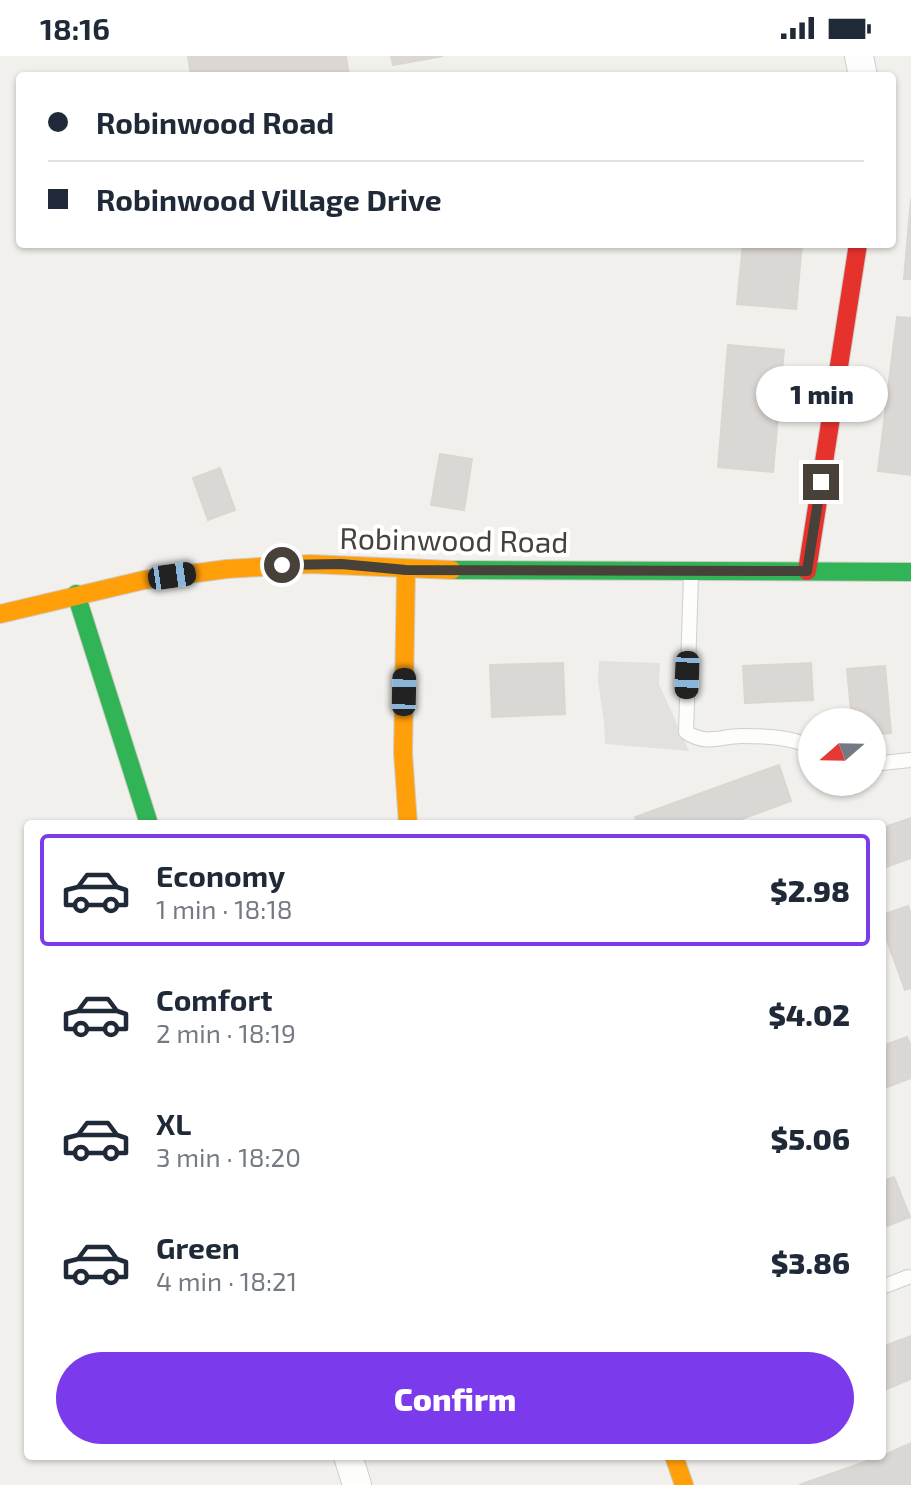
<!DOCTYPE html>
<meta charset="utf-8">
<style>
body{margin:0;font-family:"Exo 2",sans-serif;background:#f2f2f3;color:#1f2937;height:100vh;display:flex;flex-direction:column;font-size:30px;white-space:nowrap}
*{box-sizing:border-box;margin:0}
p{font-size:26px;color:#747a83}
.icon{flex:none;width:44px;height:44px;fill:none;stroke:currentColor;stroke-width:2;stroke-linecap:round;stroke-linejoin:round}
.map{position:relative;flex:1;overflow:hidden}
.side{position:absolute;left:24px;top:764px;width:862px;height:640px;display:flex;flex-direction:column;background:#fff;border-radius:8px;box-shadow:0 2px 6px #0004}
.side>*{flex:none}
.top-card{position:absolute;left:16px;top:16px;width:880px;height:176px;border-radius:8px;box-shadow:0 2px 6px #0004;display:grid;align-content:center;height:176px;padding:0 32px;background:#fff}
.needle{width:52px;rotate:250deg}
.controls{position:absolute;left:798px;top:652px;display:grid;gap:16px}
.controls a{display:grid;place-items:center;width:88px;height:88px;border-radius:50%;background:#fff;box-shadow:0 2px 6px #0004;font-size:40px}
.end{position:absolute;width:36px;height:36px;margin:-18px;border:10px solid #474139;background:#fff;box-shadow:0 0 0 4px #fff}
.from{border-radius:50%}
.bubble{position:absolute;height:56px;border-radius:28px;background:#fff;box-shadow:0 2px 6px #0004;font-size:26px;font-weight:800;line-height:56px;text-align:center}
.car{position:absolute;width:24px;height:48px;margin:-24px -12px;border-radius:10px;box-shadow:0 0 6px 2px #0007;background:linear-gradient(#222 24%,#8ab4d8 0 40%,#222 0 76%,#8ab4d8 0 86%,#222 0)}
.top-card b{display:flex;align-items:center;gap:28px;height:76px;font-size:30px}
.top-card b+b{border-top:2px solid #e0e1e3}
.top-card i{width:20px;height:20px;background:#1f2937}
ul{padding:14px 0 0;list-style:none}
li{display:flex;align-items:center;gap:24px;height:112px;margin:0 16px 12px;padding:0 16px;border:4px solid transparent;border-radius:8px}
li div{flex:1}
li b{display:block;font-size:30px}
li em{font-style:normal;font-weight:800}
li.active{border-color:#7c3aed}
li>.icon{width:72px;height:72px;stroke-width:1.5}
.button{display:flex;gap:16px;margin-top:auto;padding:16px 32px}
.button a{flex:1;height:92px;border-radius:48px;background:#7c3aed;color:#fff;font-size:32px;font-weight:800;line-height:92px;text-align:center}
.status{display:flex;justify-content:space-between;align-items:center;height:56px;padding:0 40px;background:#fff;direction:ltr}
.status svg{height:22px;fill:currentColor}
.map>svg:first-child{display:block}
.parking{fill:#e3e1de}
.building{fill:#dad7d4;stroke:#dad7d3;stroke-width:2}
.lines{fill:none;stroke-linecap:round;stroke-linejoin:round}
.lane-casing{stroke:#d0cecb;stroke-width:16}
.street-casing{stroke:#d0cecb;stroke-width:30}
.fast-casing{stroke:#d0ccc5;stroke-width:20}
.slow-casing{stroke:#d0ccc5;stroke-width:20}
.jam-casing{stroke:#d0ccc5;stroke-width:20}
.lane{stroke:#fdfdfc;stroke-width:14}
.street{stroke:#fdfdfc;stroke-width:28}
.fast{stroke:#30b455;stroke-width:18}
.slow{stroke:#ff9f0a;stroke-width:18}
.jam{stroke:#e5322d;stroke-width:18}
.route{stroke:#474139;stroke-width:10}
.labels{text-anchor:middle;dominant-baseline:central;stroke-width:8;stroke-linejoin:round;paint-order:stroke}
.street-label{font-size:30px;fill:#474139;stroke:#fff}
</style>
<div class="status"><b>18:16</b><svg viewBox="0 0 49 12"><path d="M0 12V9h3v3zM5 12V6h3v6zM10 12V3h3v9zM15 12V0h3v12zM26 1h20v11H26zM47 4h2v5h-2z"/></svg></div>
<div class="map">
<svg width="911" height="1429" viewBox="0 0 911 1429">
<rect width="100%" height="100%" fill="#f2f0ed"/>
<path class="parking" d="M 599,605 L 660,607 L 659,628 L 689,695 L 605,688 L 604,666 L 598,625 Z"/>
<path class="building" d="M 188,0 L 346,0 L 349,20 L 191,20 Z
M 391,0 L 443,0 L 393,9 Z
M 911,143 L 911,223 L 904,223 Z
M 743,188 L 802,188 L 796,253 L 737,248 Z
M 897,261 L 911,262 L 911,419 L 878,415 Z
M 728,289 L 784,294 L 773,416 L 718,411 Z
M 440,398 L 472,403 L 464,454 L 431,449 Z
M 220,412 L 235,454 L 208,464 L 193,422 Z
M 563,607 L 565,658 L 492,661 L 490,609 Z
M 811,607 L 813,644 L 745,647 L 743,610 Z
M 885,610 L 891,677 L 872,679 L 872,666 L 852,666 L 847,613 Z
M 779,709 L 791,745 L 728,768 L 638,768 L 635,761 Z
M 911,762 L 911,802 L 883,812 L 882,772 Z
M 908,850 L 911,859 L 911,932 L 905,934 L 882,871 L 882,859 Z
M 907,981 L 911,990 L 911,1022 L 882,1033 L 882,990 Z
M 894,1121 L 910,1161 L 882,1172 L 882,1125 Z
M 911,1280 L 911,1323 L 882,1335 L 882,1291 Z
M 911,1387 L 911,1429 L 799,1429 L 882,1400 Z"/>
<g class="lines">
<defs>
<path id="lane" d="M 691,520 L 686,676 C 707,690 720,680 742,680 C 767,680 790,681 812,691
M 872,708 L 911,704
M 882,1231 L 908,1221"/>
<path id="street" d="M 859,0 L 863,20
M 348,1400 L 357,1429"/>
<path id="fast" d="M 452,514 L 911,516
M 76,538 L 149,768"/>
<path id="slow" d="M 406,514 L 403,697 L 408,768
M 0,558 L 144,524 L 227,513 L 310,508 L 452,514
M 674,1400 L 684,1429"/>
<path id="jam" d="M 807,515 L 858,188"/>
</defs>
<use href="#lane" class="lane-casing"/>
<use href="#street" class="street-casing"/>
<use href="#fast" class="fast-casing"/>
<use href="#slow" class="slow-casing"/>
<use href="#jam" class="jam-casing"/>
<use href="#lane" class="lane"/>
<use href="#street" class="street"/>
<use href="#fast" class="fast"/>
<use href="#slow" class="slow"/>
<use href="#jam" class="jam"/>
</g>
<g class="lines">
<path class="route" d="M 282,509 L 341,508 L 406,514 L 807,515 L 821,426"/>
</g>
<g class="labels">
<g class="street-label">
<text transform="translate(454 483) rotate(1)">Robinwood Road</text>
</g>
</g>
</svg>
<div class="controls">
<a><svg class="needle" viewBox="-14 -14 28 28"><path d="M0-13l5 13h-10z" fill="#e53935"/><path d="M0 13l5-13h-10z" fill="#747a83"/></svg></a>
</div>
<i class="end from" style="left:282px;top:509px"></i>
<i class="end" style="left:821px;top:426px"></i>
<div class="bubble" style="left:756px;top:310px;width:132px">1 min</div>
<i class="car" style="left:172px;top:520px;rotate:82deg"></i>
<i class="car" style="left:687px;top:619px;rotate:182deg"></i>
<i class="car" style="left:404px;top:636px;rotate:1deg"></i>
<div class="top-card">
<b><i class="from"></i>Robinwood Road</b>
<b><i></i>Robinwood Village Drive</b>
</div>
<section class="side">
<ul>
<li class="active"><svg class="icon" aria-label="car" viewBox="0 0 24 24"><path d="M5 17H2v-5l4-1 3-4h7l3 4 3 1v5h-3M9 17h6M6 11h13"/><circle cx="7" cy="17" r="2"/><circle cx="17" cy="17" r="2"/></svg><div><b>Economy</b><p>1 min · 18:18</p></div><em>$2.98</em></li>
<li><svg class="icon" aria-label="car" viewBox="0 0 24 24"><path d="M5 17H2v-5l4-1 3-4h7l3 4 3 1v5h-3M9 17h6M6 11h13"/><circle cx="7" cy="17" r="2"/><circle cx="17" cy="17" r="2"/></svg><div><b>Comfort</b><p>2 min · 18:19</p></div><em>$4.02</em></li>
<li><svg class="icon" aria-label="car" viewBox="0 0 24 24"><path d="M5 17H2v-5l4-1 3-4h7l3 4 3 1v5h-3M9 17h6M6 11h13"/><circle cx="7" cy="17" r="2"/><circle cx="17" cy="17" r="2"/></svg><div><b>XL</b><p>3 min · 18:20</p></div><em>$5.06</em></li>
<li><svg class="icon" aria-label="car" viewBox="0 0 24 24"><path d="M5 17H2v-5l4-1 3-4h7l3 4 3 1v5h-3M9 17h6M6 11h13"/><circle cx="7" cy="17" r="2"/><circle cx="17" cy="17" r="2"/></svg><div><b>Green</b><p>4 min · 18:21</p></div><em>$3.86</em></li>
</ul>
<div class="button"><a>Confirm</a></div>
</section>
</div>
